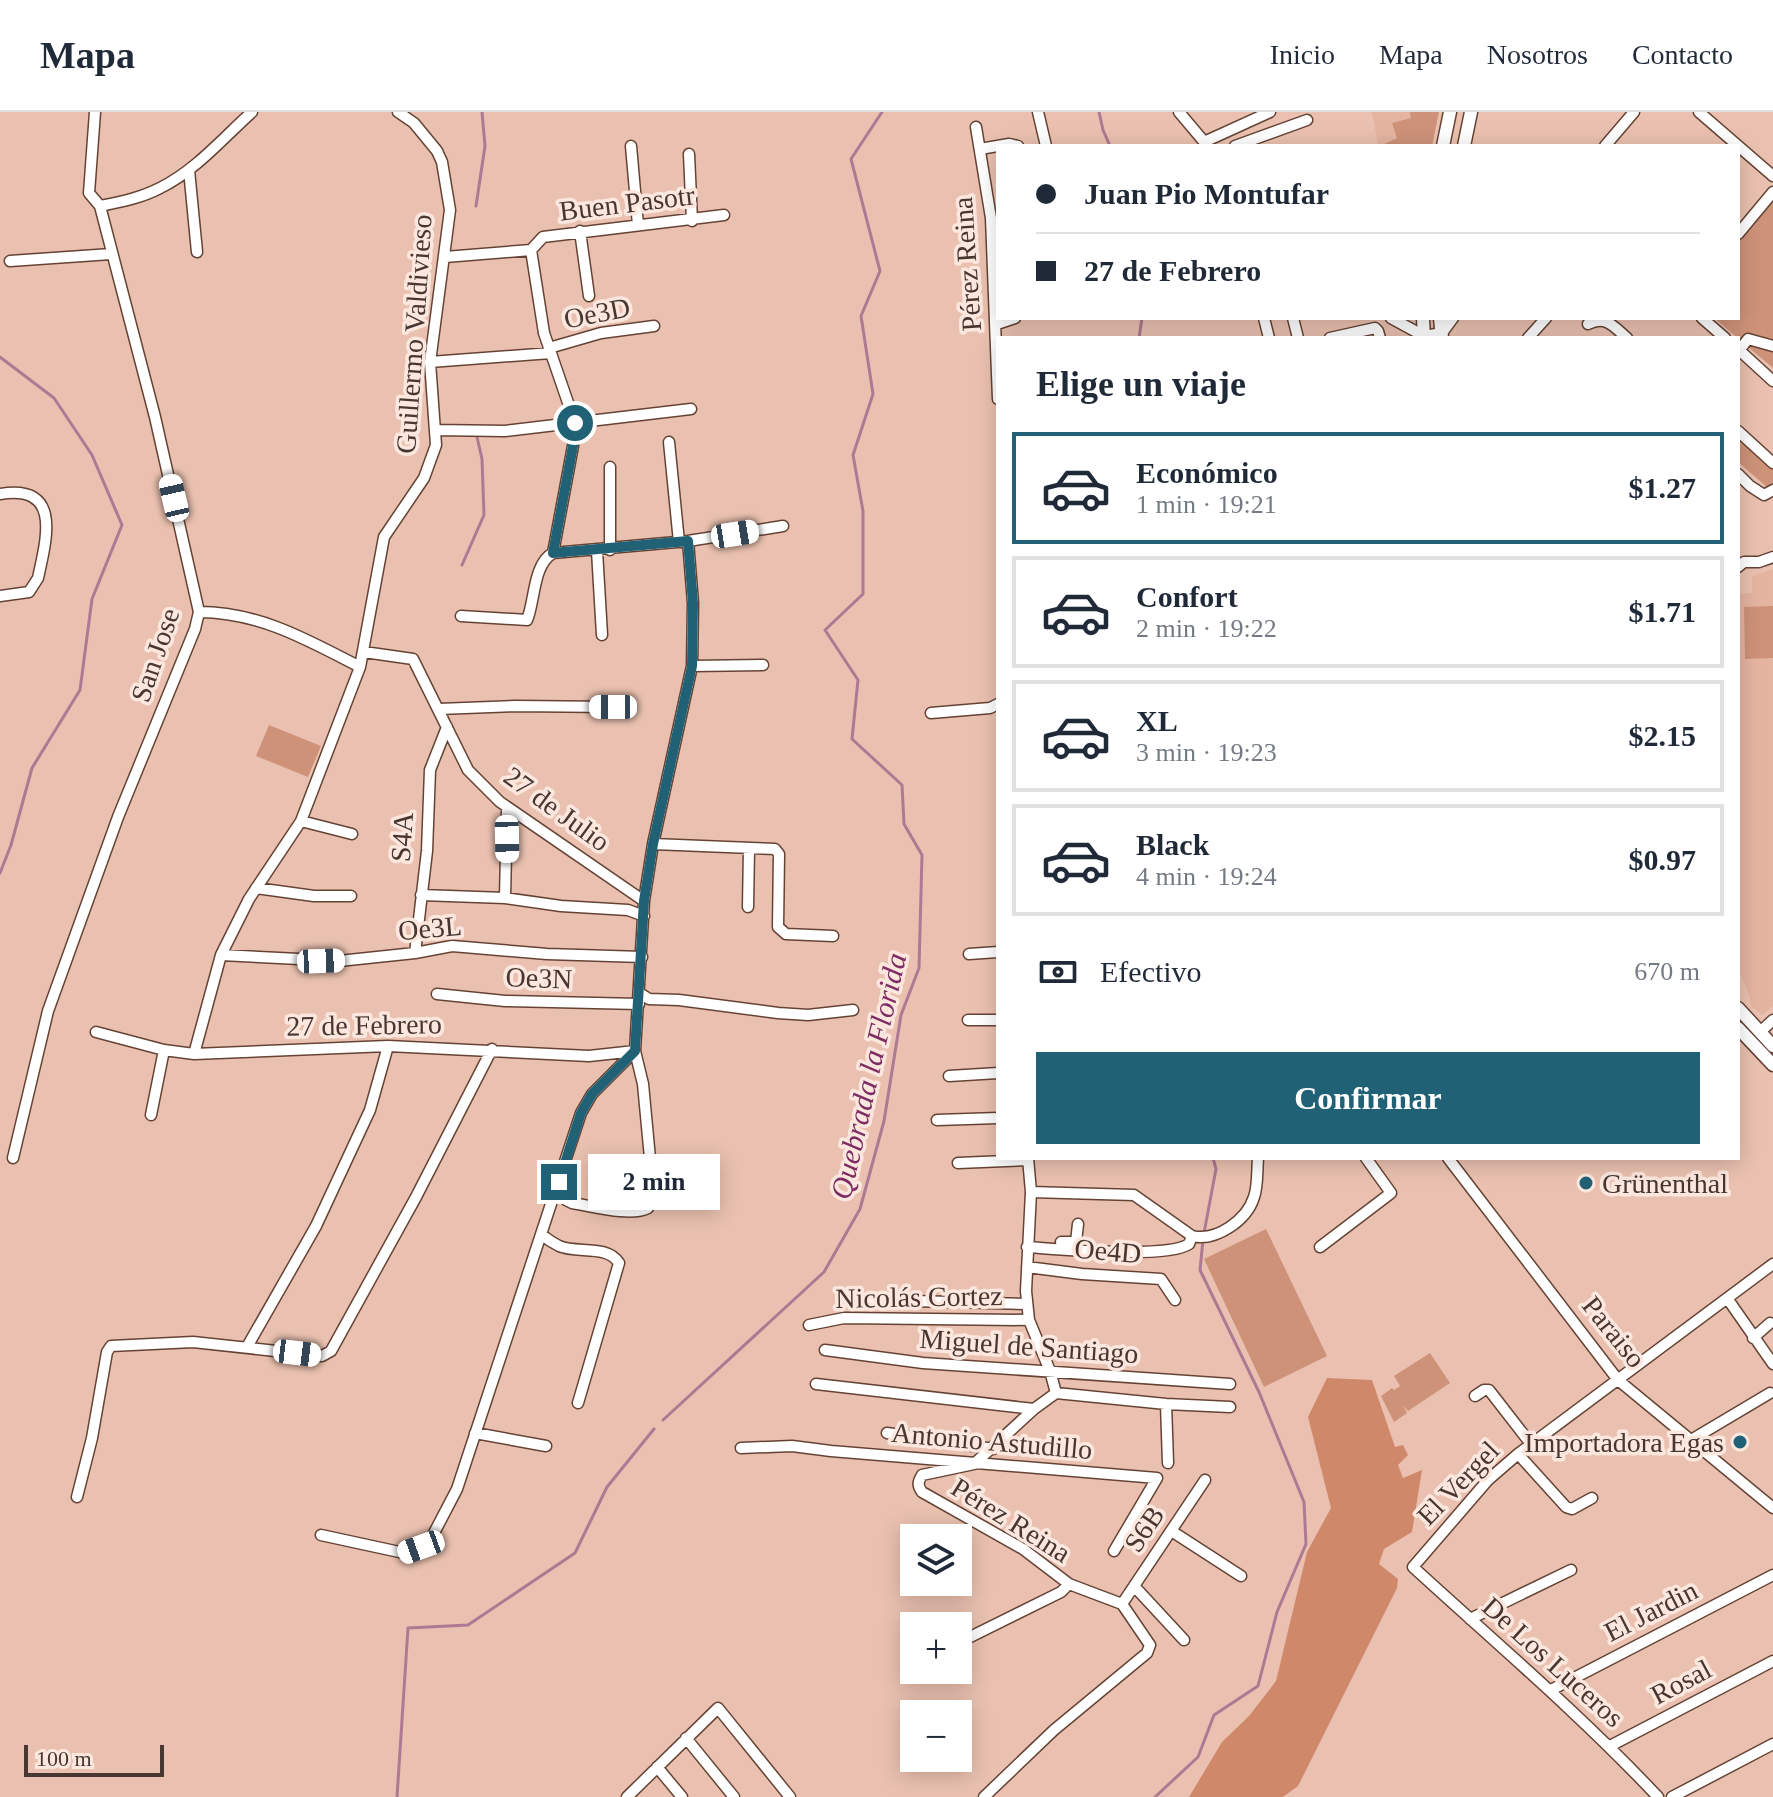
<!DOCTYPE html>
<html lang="es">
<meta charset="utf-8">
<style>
body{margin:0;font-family:"Times New Roman",serif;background:#f2f2f3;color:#1f2937;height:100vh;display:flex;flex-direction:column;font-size:30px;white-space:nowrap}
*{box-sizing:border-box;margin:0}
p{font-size:26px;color:#747a83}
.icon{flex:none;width:44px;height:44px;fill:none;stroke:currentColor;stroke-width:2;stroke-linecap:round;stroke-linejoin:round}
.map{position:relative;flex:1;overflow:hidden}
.drawer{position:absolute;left:996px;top:224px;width:744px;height:824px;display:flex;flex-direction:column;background:#fff;border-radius:0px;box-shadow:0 4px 20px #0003}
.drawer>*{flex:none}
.banner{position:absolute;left:996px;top:32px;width:744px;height:176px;border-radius:0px;box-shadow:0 4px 20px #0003;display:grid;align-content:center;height:176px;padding:0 40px;background:#fff}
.tools{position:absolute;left:900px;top:1412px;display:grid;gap:16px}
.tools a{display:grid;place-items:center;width:72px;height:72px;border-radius:0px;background:#fff;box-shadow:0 4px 20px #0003;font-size:40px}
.scale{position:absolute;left:24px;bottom:20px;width:140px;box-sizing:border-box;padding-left:8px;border:4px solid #473730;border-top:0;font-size:22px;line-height:28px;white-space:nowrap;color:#473730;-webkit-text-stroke:6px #fce7de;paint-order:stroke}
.end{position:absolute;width:36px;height:36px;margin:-18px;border:10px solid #216176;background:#fff;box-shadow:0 0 0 4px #fff}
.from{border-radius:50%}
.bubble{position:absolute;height:56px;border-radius:0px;background:#fff;box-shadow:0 4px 20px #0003;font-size:26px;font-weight:700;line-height:56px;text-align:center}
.car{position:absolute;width:24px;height:48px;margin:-24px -12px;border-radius:10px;box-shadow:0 0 6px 2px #0007;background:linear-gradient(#fff 24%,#345 0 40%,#fff 0 76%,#345 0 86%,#fff 0)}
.banner b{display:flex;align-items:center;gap:28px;height:76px;font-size:30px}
.banner b+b{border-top:2px solid #e0e1e3}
.banner i{width:20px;height:20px;background:#1f2937}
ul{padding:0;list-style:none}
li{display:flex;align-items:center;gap:24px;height:112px;margin:0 16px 12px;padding:0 24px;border:4px solid #e0e1e3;border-radius:0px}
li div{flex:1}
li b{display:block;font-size:30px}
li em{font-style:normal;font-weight:700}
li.selected{border-color:#216176}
li>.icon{width:72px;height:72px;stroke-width:1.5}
h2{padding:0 40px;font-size:36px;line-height:96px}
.pay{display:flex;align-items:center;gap:20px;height:88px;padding:0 40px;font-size:30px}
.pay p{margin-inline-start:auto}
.cta{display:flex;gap:16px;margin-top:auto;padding:16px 40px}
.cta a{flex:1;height:92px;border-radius:0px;background:#216176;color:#fff;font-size:32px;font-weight:700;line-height:92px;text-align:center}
header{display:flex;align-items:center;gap:48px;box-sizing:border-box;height:112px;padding:0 40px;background:#fff;border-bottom:2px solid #e0e1e3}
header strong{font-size:38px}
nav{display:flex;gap:44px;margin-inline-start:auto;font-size:28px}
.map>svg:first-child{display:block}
.built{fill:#e5b4a1}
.green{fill:#ce9279}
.forest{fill:#d0886a}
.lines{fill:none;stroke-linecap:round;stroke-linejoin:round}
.stream{stroke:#ae7993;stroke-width:3}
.minor-casing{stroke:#654334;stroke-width:13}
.major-casing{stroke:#654334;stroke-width:15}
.minor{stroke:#fff;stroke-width:10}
.major{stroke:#fff;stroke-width:12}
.route{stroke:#216176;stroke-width:10}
.poi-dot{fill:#216176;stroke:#fce7de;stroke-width:3}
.labels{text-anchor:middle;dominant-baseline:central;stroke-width:7;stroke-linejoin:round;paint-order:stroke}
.street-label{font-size:28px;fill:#473730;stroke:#fce7de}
.poi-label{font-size:28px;fill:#473730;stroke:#fce7de;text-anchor:start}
.water-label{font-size:30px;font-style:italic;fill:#7e2d62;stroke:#fce7de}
</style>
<header>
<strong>Mapa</strong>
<nav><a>Inicio</a><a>Mapa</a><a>Nosotros</a><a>Contacto</a></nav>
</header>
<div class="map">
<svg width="1773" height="1685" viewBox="0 0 1773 1685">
<rect width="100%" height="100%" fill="#eac1b0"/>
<path class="built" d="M 1372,0 L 1439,0 L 1436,12 L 1378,33 Z
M 1773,457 L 1773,894 L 1762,903 L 1751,894 L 1749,883 L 1741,863 L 1738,862 L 1738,482 L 1752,481 L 1752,464 Z"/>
<path class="green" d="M 1410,0 L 1439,0 L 1432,34 L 1379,34 L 1397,26 L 1392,11 L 1411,6 Z
M 1773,90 L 1773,256 L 1714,206 L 1738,206 L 1738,131 Z
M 1738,324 L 1773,355 L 1773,372 L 1769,377 L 1738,350 Z
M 1773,494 L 1773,546 L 1745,547 L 1744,495 Z
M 269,613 L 321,634 L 308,665 L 256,644 Z
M 1266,1117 L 1327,1244 L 1264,1275 L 1204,1147 Z
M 1430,1241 L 1450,1271 L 1408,1299 L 1403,1293 L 1407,1301 L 1394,1310 L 1381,1284 L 1392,1276 L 1394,1278 L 1400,1274 L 1394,1264 Z"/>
<path class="forest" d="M 1327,1266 L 1372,1268 L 1395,1335 L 1403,1333 L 1408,1343 L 1398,1353 L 1403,1366 L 1422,1358 L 1412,1420 L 1384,1437 L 1379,1452 L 1398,1467 L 1397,1476 L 1298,1674 L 1283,1685 L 1189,1685 L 1222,1630 L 1249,1604 L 1276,1569 L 1307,1440 L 1331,1396 L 1308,1305 Z"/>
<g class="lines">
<path class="stream" d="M 1099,0 L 1103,18 L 1110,34
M 476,94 L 485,34 L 482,0
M 1139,226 L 1142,206
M 0,245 L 54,286 L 92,343 L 122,413 L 92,487 L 80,578 L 32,656 L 11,733 L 0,761
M 462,453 L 484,403 L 482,347 L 477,325
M 1204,1121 L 1216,1057 L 1213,1046
M 663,1308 L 824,1160 L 860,1097 L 884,1009 L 901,903 L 919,856 L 922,743 L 904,712 L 902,673 L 852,627 L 858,568 L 825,518 L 863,482 L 863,399 L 853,343 L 873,282 L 861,204 L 880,159 L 851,47 L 882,0
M 397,1685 L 408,1516 L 468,1513 L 575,1441 L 607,1375 L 654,1317
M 1155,1685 L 1198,1645 L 1214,1603 L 1258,1574 L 1277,1500 L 1306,1432 L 1304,1390 L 1259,1280 L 1200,1158 L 1203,1128"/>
<defs>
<path id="minor" d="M 1038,0 L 1046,34
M 1179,0 L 1206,32
M 1699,0 L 1773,64
M 976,15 L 991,106 L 998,287
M 1204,30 L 1270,0
M 631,34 L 638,113
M 1235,34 L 1307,8
M 1605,34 L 1634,0
M 980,37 L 1009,32 L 1018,34
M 689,42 L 692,109
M 189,58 L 197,140
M 100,94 C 120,90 141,86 160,76 C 195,59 223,26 252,0
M 580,119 L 589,184
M 1738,122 L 1773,80
M 531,138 L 544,221 L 575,311 L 573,334 L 553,441
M 445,145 L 531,138 L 543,125 L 724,103
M 10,149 L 111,142
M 1264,206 L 1269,226
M 1293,206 L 1298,226
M 1391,206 L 1424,224 L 1442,221
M 1702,206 L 1725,226
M 997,212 L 1015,206
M 1588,212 C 1606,203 1613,214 1627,226
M 1442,221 L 1453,206
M 1330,226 L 1375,216 L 1378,219 L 1380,226
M 1528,226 L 1546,206
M 549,236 L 601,221 L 654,214
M 1738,237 L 1773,269
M 1738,240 L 1748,227 L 1773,234
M 430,250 L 551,241
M 435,318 L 505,319 L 691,297
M 1738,319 L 1773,351
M 669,330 L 679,430
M 610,355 L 610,438
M 1738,362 L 1750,374 L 1764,383 L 1773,378
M 0,382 C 63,372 46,428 38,466 L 29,480 L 0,484
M 597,439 L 602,523
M 553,441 L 688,429 L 783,414
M 1738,455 L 1744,450 L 1759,450 L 1773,445
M 199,500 C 259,500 308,528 360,555
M 461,504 L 527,508 C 535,489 533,452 553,441
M 364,540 L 413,547 L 468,658 L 500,690 L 644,789
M 692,554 L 763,553
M 439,597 L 515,594 L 613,595
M 931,601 L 990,596 L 998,592
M 301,709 L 352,722
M 653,732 L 775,737 L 779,742 L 778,815 L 786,822 L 833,824
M 256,776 L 314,784 L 351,784
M 421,783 L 505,786 L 561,794 L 628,798 L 644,804
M 505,786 L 507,695
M 748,795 L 749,737
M 415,841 L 427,739 L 430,658 L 447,615
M 969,842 L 998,840
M 221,843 L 339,849 L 415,841 L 452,834 L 547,842 L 642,845
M 437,882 L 505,889 L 639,892
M 641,882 L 649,887 L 679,888 L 778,901 L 808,903 L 853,898
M 968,908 L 998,908
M 96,920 L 164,938 L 194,942 L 388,934 L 589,944 L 635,939 L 644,789 L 653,732 L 692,554 L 693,491 L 688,429
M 1760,920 L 1773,908
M 194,942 L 221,843 L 249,787 L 301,709 L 360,555 L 384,425 L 424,366 L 436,333 L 430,250 L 450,98 L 442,50 L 437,39 L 414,11 L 398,0
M 949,964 L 998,961
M 151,1003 L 164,938
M 937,1008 L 998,1006
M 13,1046 L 48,899 L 118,705 L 195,517 L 199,500 L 155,305 L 100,94 L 89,81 L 95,0
M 1448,1046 L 1618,1268 L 1773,1396
M 958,1051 L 1028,1048
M 560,1071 L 566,1088 L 572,1091 C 592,1094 631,1105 648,1096 L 653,1078 L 643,972 L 635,939
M 1031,1080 L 1134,1083 L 1192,1124 C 1216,1130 1247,1108 1254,1085 C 1258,1074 1257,1058 1258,1046
M 542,1123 C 547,1127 553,1131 559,1134 C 577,1142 607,1132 619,1151 L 578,1291
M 1061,1130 L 1076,1130 L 1078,1112
M 1027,1135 C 1058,1137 1167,1147 1189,1132 L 1192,1124
M 1320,1135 L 1391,1081 L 1366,1046
M 1027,1155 L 1082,1162 L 1161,1167 L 1175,1188
M 1727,1186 L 1773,1252
M 874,1188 L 1027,1192
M 809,1213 L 844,1206 L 1029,1208
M 1753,1226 L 1770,1211
M 247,1235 L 316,1114 L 370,998 L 388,934
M 825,1238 L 923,1251 L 1230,1272
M 816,1272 L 1034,1297
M 1056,1281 L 1166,1292 L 1230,1295
M 1475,1284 L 1484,1278 L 1489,1278 L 1531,1332
M 1166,1292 L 1168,1351
M 475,1321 L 546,1334
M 887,1321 L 993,1337
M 1691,1328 L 1770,1281
M 741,1336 L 792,1334 L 831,1339 L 1157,1366 L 1114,1439
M 1518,1342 L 1566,1395 L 1572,1397 L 1592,1386
M 77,1385 L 92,1326 L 107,1240 L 111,1234 L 193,1230 L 322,1244 L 331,1239 L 416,1085 L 492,937
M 1173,1420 L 1241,1464
M 321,1423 L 404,1441 L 421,1435 L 433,1423 L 457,1377 L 581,1001 L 592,982 L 635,939
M 1134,1474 L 1184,1528
M 1122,1492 L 1205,1368
M 1470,1507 L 1571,1458
M 958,1531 L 1061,1480 L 1069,1472
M 1551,1578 L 1773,1463
M 686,1626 L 734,1685
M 1610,1634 L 1773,1549
M 657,1655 L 682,1685
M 627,1685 L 718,1596 L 790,1685
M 984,1685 L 1054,1618 L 1147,1541 L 1150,1533 L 1122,1492 L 1069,1472 L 1023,1437 L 922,1380 C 917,1373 918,1370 922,1363 L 974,1352 L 1034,1297 L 1056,1281 L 1050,1259 L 1029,1208 L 1026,1179 L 1031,1080 L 1028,1046
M 1658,1685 C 1581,1603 1496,1531 1413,1455 L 1488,1368 L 1518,1342 L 1773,1152
M 1672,1685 L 1773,1632"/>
<path id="major" d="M 1443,34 L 1450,0
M 1464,34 L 1471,0
M 1423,206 L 1424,226
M 1440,206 L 1442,226
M 1738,896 L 1773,934
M 1738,916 L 1773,953"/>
</defs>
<use href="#minor" class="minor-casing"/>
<use href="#major" class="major-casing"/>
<use href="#minor" class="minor"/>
<use href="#major" class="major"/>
</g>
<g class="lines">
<path class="route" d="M 559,1070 L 581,1001 L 592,982 L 635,939 L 644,789 L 653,732 L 692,554 L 693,491 L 688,429 L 553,441 L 573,334 L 575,311"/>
</g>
<g class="poi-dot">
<circle cx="1586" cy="1071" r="8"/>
<circle cx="1740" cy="1330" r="8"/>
</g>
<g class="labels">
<g class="street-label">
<text transform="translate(627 91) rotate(-7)">Buen Pasotr</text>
<text transform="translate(967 152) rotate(-94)">Pérez Reina</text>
<text transform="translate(597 201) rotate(-11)">Oe3D</text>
<text transform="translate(414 222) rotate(-86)">Guillermo Valdivieso</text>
<text transform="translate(155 543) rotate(-71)">San Jose</text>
<text transform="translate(557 697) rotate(36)">27 de Julio</text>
<text transform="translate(402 725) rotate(-86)">S4A</text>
<text transform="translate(430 816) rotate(-5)">Oe3L</text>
<text transform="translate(539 866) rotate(2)">Oe3N</text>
<text transform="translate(364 913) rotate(-1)">27 de Febrero</text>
<text transform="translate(1108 1139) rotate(5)">Oe4D</text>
<text transform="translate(919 1185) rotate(-1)">Nicolás Cortez</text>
<text transform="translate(1614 1220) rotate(51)">Paraiso</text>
<text transform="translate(1029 1234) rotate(4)">Miguel de Santiago</text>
<text transform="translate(992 1329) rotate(5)">Antonio Astudillo</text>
<text transform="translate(1458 1371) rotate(-46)">El Vergel</text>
<text transform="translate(1011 1408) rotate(32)">Pérez Reina</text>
<text transform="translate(1144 1417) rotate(-56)">S6B</text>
<text transform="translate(1651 1499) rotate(-27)">El Jardin</text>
<text transform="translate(1553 1550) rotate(42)">De Los Luceros</text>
<text transform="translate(1681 1570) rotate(-28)">Rosal</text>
</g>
<g class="poi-label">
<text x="1602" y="1071">Grünenthal</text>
<text x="1724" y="1330" text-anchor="end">Importadora Egas</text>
</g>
<g class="water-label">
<text transform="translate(868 964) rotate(-77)">Quebrada la Florida</text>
</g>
</g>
</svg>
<div class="tools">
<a><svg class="icon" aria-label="layers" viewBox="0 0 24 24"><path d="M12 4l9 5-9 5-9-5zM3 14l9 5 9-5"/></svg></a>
<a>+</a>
<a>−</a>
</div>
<div class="scale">100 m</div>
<i class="end from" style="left:575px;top:311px"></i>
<i class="end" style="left:559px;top:1070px"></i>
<div class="bubble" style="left:588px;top:1042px;width:132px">2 min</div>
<i class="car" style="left:174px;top:386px;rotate:347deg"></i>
<i class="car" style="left:735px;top:422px;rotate:81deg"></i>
<i class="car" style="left:613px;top:595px;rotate:270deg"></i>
<i class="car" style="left:507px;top:727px;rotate:179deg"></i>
<i class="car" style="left:321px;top:849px;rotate:88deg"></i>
<i class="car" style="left:297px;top:1241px;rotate:97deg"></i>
<i class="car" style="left:421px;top:1435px;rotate:250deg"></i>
<div class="banner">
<b><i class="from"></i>Juan Pio Montufar</b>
<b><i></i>27 de Febrero</b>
</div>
<section class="drawer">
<h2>Elige un viaje</h2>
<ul>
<li class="selected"><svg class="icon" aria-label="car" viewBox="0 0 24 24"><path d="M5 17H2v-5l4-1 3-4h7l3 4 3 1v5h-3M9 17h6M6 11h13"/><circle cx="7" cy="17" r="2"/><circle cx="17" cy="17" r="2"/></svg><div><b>Económico</b><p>1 min · 19:21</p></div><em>$1.27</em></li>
<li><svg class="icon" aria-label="car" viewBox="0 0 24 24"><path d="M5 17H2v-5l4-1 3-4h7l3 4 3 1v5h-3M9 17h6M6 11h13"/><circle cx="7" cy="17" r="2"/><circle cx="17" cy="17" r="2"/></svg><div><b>Confort</b><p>2 min · 19:22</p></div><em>$1.71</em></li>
<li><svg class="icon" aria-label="car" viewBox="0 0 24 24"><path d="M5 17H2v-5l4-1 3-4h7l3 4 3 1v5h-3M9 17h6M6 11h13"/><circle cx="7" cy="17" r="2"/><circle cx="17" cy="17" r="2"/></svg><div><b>XL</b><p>3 min · 19:23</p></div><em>$2.15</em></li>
<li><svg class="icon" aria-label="car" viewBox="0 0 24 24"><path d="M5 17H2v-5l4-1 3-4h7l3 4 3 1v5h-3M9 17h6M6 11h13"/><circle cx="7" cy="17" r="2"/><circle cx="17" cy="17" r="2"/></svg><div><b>Black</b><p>4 min · 19:24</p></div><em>$0.97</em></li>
</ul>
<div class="pay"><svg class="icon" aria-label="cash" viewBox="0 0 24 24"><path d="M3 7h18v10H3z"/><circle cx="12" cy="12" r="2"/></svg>Efectivo<p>670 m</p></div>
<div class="cta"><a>Confirmar</a></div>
</section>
</div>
